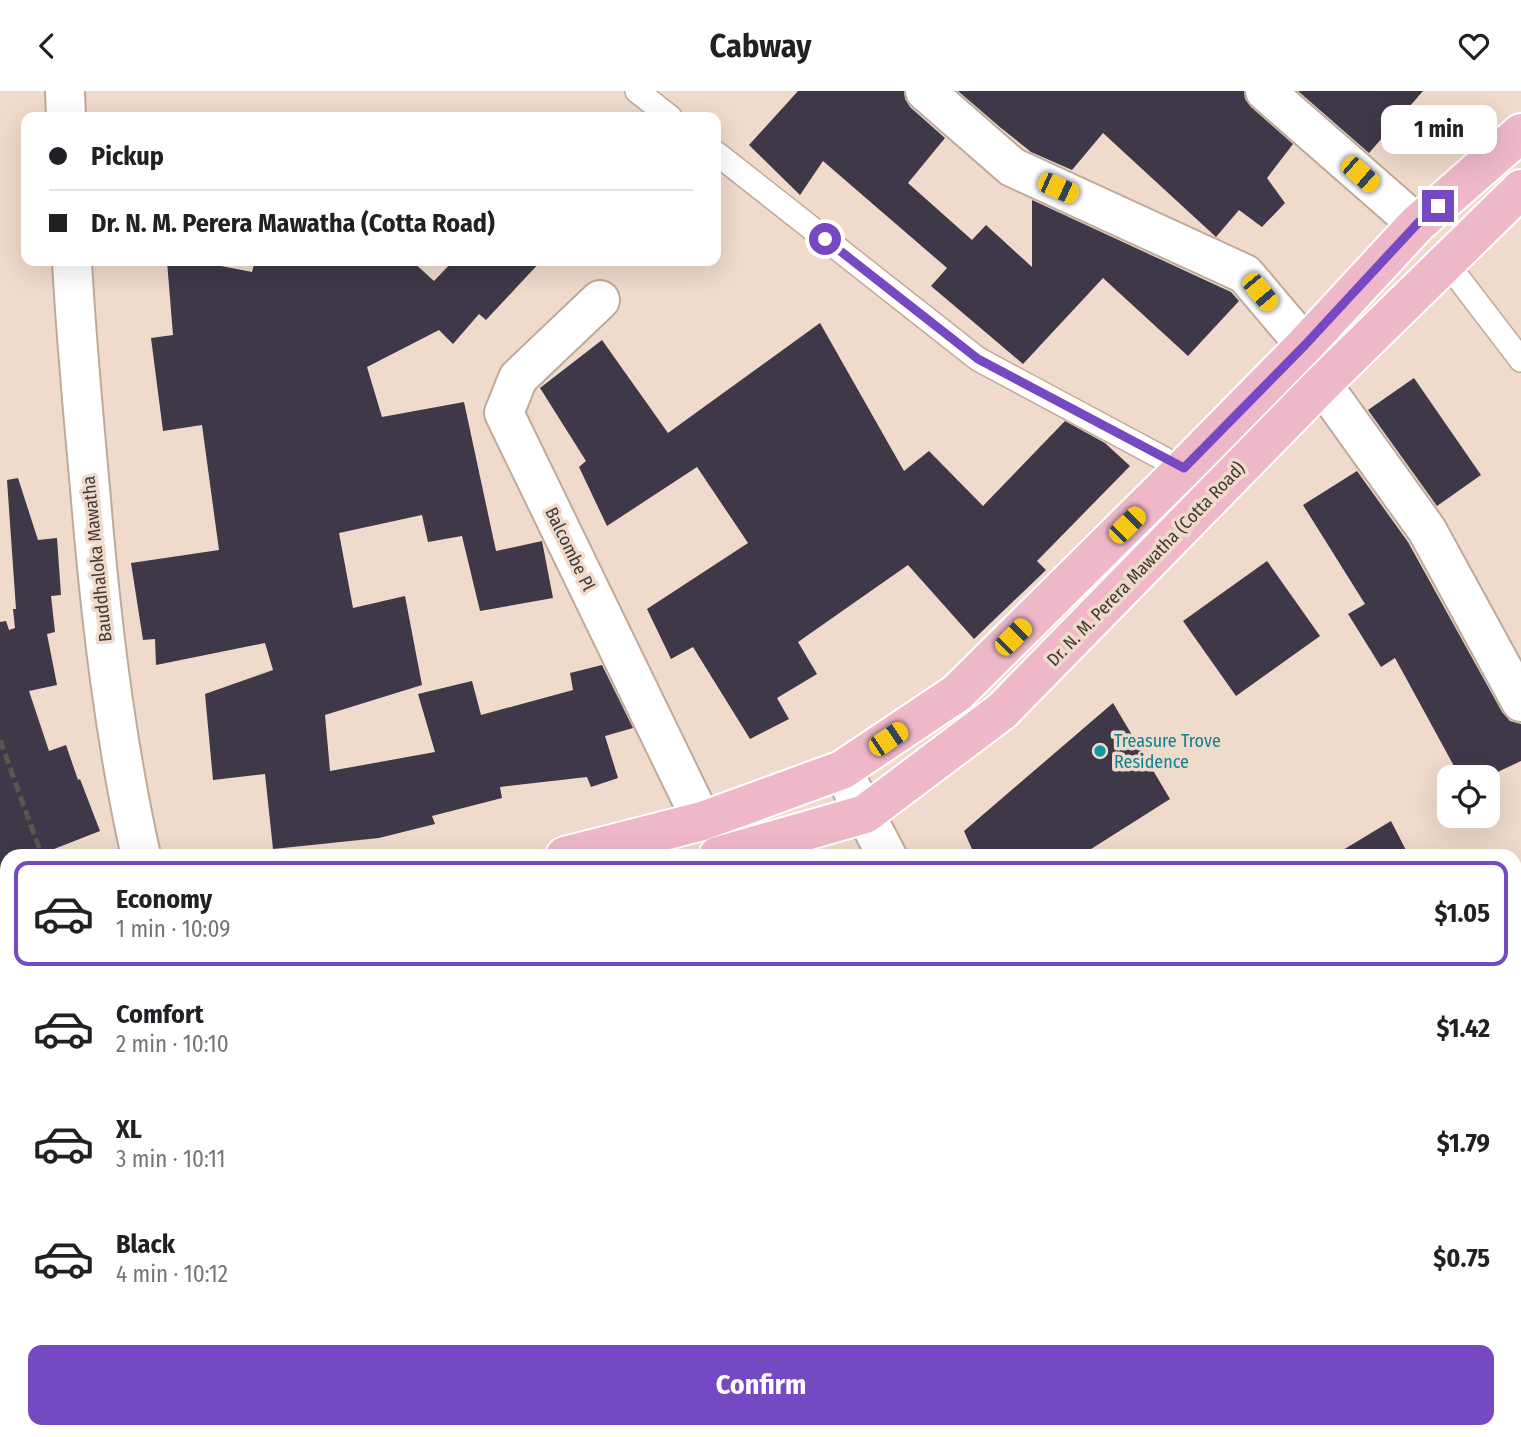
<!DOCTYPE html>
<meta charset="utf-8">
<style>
body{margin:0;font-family:"Fira Sans Condensed",sans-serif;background:#f2f2f2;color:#202124;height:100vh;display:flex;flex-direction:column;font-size:26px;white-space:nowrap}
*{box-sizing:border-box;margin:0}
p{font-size:23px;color:#757577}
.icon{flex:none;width:38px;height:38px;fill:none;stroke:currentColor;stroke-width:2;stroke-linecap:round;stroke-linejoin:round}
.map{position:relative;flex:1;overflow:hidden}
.side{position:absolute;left:0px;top:758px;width:1522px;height:590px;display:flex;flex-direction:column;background:#fff;border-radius:21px 21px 0 0;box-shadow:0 7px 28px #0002}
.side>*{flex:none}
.banner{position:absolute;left:21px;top:21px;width:700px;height:154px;border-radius:14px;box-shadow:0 7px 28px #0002;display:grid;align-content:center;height:154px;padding:0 28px;background:#fff}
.tools{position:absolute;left:1437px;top:674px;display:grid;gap:14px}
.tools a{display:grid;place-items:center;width:63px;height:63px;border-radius:14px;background:#fff;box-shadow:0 7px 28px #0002;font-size:35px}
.end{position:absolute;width:32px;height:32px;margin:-16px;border:9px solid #7549c1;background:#fff;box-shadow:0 0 0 4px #fff}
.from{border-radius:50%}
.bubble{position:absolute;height:49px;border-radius:14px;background:#fff;box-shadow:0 7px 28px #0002;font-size:23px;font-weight:700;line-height:49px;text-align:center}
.car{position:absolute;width:21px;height:42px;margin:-21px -10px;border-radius:9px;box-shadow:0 0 5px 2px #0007;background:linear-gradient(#f5c518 24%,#345 0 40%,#f5c518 0 76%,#345 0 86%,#f5c518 0)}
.banner b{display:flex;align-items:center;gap:24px;height:66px;font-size:26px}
.banner b+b{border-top:2px solid #e0e0e0}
.banner i{width:18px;height:18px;background:#202124}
ul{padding:12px 0 0;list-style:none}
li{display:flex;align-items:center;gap:21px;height:105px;margin:0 14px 10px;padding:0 14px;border:4px solid transparent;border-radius:14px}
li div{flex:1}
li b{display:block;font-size:26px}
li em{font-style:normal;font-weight:700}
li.current{border-color:#7549c1}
li>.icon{width:63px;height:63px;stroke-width:1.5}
.primary-button{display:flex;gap:14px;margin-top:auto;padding:14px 28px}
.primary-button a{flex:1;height:80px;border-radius:14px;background:#7549c1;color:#fff;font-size:28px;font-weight:700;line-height:80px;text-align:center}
header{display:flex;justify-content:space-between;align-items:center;height:91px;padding:0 28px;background:#fff;font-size:32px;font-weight:700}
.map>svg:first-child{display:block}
.building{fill:#3f3849}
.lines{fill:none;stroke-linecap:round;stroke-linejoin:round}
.lane-casing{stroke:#beaa9b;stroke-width:26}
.street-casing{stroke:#beaa9b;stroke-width:42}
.secondary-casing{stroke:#beaa9b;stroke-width:42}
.primary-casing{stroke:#fff;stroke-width:42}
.lane{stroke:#fff;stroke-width:23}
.street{stroke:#fff;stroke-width:38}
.secondary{stroke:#fff;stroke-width:38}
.primary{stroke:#efb8c9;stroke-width:38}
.rail{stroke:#5f554e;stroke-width:5;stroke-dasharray:10 5;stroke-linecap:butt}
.route{stroke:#7549c1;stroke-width:9}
.culture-dot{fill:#0f9aa8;stroke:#efdacb;stroke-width:2.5}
.labels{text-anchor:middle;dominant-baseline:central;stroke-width:7;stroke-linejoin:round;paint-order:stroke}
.street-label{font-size:18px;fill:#423a34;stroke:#efdacb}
.culture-label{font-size:18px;fill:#0d838f;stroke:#efdacb;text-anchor:start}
</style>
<header><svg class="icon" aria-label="back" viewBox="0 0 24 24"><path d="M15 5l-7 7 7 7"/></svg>Cabway<svg class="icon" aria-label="heart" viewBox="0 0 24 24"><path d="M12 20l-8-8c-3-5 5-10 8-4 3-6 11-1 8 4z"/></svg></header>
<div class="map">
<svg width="1521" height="1346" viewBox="0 0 1521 1346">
<rect width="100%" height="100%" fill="#efdacb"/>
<path class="building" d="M 798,0 L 904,0 L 905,8 L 910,16 L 945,47 L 908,92 L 972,149 L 986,134 L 1032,176 L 1032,109 L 1231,201 L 1239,210 L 1188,265 L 1103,187 L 1023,273 L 931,195 L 947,177 L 823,70 L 800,104 L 749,54 Z
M 958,0 L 1244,0 L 1245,8 L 1251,16 L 1293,53 L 1267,87 L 1285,112 L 1262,136 L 1239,119 L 1216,146 L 1103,42 L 1072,79 L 1031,61 L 1001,37 Z
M 1298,0 L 1423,0 L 1369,62 Z
M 167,170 L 222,170 L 221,175 L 252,181 L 255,170 L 412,170 L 434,190 L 453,170 L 541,170 L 486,229 L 479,223 L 453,253 L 439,239 L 367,276 L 382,326 L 464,311 L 496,460 L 542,450 L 553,507 L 480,520 L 462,445 L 428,451 L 422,424 L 339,442 L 353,517 L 405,505 L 422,594 L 325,624 L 330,680 L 435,661 L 418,603 L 472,590 L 481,624 L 573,599 L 570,582 L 602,574 L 633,637 L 605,645 L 618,687 L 591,696 L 587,686 L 500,696 L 502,707 L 432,725 L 435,733 L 379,747 L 273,758 L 265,683 L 213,689 L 205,603 L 273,579 L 265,552 L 156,574 L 155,548 L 143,549 L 131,472 L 219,459 L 202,334 L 163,340 L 151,247 L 173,244 Z
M 820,232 L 904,380 L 929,360 L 983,415 L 1065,330 L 1105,352 L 1130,375 L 1037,470 L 1046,479 L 974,548 L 908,474 L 798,551 L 817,583 L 777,607 L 789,628 L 750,648 L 693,556 L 671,568 L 647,518 L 748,452 L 697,376 L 607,435 L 579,376 L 586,370 L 540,297 L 602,249 L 668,342 Z
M 1414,287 L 1481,384 L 1437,415 L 1368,319 Z
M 1357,380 L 1408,451 L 1502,621 L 1510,630 L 1521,633 L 1521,670 L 1487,686 L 1460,686 L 1395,567 L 1381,576 L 1348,523 L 1365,513 L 1303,414 Z
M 18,387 L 38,449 L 57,447 L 61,504 L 51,505 L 55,541 L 47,543 L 57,594 L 29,600 L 49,660 L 66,654 L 78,689 L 80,688 L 100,740 L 36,765 L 7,765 L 7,776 L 0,778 L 0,531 L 6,530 L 9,539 L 15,537 L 13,518 L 16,518 L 7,389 Z
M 1267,470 L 1320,545 L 1236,605 L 1183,530 Z
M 1113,612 L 1170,708 L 1080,765 L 975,765 L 964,740 Z
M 1391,730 L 1409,765 L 1333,765 Z"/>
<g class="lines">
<defs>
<path id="lane" d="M 637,0 L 670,26
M 716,62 L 978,268 L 1183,378
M 1446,171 L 1521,269"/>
<path id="street" d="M 925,0 L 1012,76 L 1245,183 L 1305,254
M 1265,0 L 1417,133
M 600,209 L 518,287 L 504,322 L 702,730
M 1322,293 L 1427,439 L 1521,611
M 842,679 L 887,765
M 281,1340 L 283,1346
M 1175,1340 L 1178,1346"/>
<path id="secondary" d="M 65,0 L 66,26
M 72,170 C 76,246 83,321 90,397 C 100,520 114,644 141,765"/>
<path id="primary" d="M 565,765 L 702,730 L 842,679 L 957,602 L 1183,378 L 1305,254 L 1417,133 L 1521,42
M 718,765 L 865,723 L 1002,620 L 1322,293 L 1521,98
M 0,925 L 7,923
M 0,979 L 7,976"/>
</defs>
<use href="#lane" class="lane-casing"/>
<use href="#street" class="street-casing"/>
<use href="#secondary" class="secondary-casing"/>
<use href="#primary" class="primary-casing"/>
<use href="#lane" class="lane"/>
<use href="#street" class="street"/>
<use href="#secondary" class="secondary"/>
<use href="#primary" class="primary"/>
<path class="rail" d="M 0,649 L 42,765
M 1213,1340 L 1244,1346"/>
</g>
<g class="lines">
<path class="route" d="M 825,148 L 978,268 L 1184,377 L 1305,254 L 1417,133 L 1438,115"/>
</g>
<circle class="culture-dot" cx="1100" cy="660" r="7"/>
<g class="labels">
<g class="street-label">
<text transform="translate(570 458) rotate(64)">Balcombe Pl</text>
<text transform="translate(97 468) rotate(-96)">Bauddhaloka Mawatha</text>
<text transform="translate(1146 473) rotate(-46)">Dr. N. M. Perera Mawatha (Cotta Road)</text>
</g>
<g class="culture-label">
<text x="1114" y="650">Treasure Trove<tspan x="1114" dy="21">Residence</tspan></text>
</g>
</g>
</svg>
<div class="tools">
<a><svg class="icon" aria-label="locate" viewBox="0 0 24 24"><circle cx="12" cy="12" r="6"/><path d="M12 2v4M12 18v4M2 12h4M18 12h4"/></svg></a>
</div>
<i class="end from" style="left:825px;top:148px"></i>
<i class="end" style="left:1438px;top:115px"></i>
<div class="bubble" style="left:1381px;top:14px;width:116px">1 min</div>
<i class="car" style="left:1360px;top:83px;rotate:131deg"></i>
<i class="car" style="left:1058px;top:97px;rotate:114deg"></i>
<i class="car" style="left:1260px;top:201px;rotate:140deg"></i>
<i class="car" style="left:1127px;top:434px;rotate:45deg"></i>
<i class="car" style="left:1013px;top:546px;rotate:45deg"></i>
<i class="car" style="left:888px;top:648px;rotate:56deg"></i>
<div class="banner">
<b><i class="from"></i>Pickup</b>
<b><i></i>Dr. N. M. Perera Mawatha (Cotta Road)</b>
</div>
<section class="side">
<ul>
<li class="current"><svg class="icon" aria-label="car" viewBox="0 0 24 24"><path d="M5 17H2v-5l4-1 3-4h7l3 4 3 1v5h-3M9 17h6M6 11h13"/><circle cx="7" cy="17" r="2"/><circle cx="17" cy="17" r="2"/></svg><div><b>Economy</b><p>1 min · 10:09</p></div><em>$1.05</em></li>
<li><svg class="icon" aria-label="car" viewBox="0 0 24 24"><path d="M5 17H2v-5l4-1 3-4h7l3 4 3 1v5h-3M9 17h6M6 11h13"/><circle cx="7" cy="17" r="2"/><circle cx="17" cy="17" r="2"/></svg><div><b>Comfort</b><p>2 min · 10:10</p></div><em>$1.42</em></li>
<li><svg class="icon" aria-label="car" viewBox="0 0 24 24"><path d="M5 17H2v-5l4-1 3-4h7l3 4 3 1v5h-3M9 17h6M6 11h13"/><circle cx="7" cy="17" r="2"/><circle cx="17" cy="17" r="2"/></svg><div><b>XL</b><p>3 min · 10:11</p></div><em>$1.79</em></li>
<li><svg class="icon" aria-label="car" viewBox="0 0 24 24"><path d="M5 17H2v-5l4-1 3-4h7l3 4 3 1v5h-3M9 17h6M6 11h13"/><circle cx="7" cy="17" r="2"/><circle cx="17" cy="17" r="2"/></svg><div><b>Black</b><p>4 min · 10:12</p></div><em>$0.75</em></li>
</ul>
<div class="primary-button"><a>Confirm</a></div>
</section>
</div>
